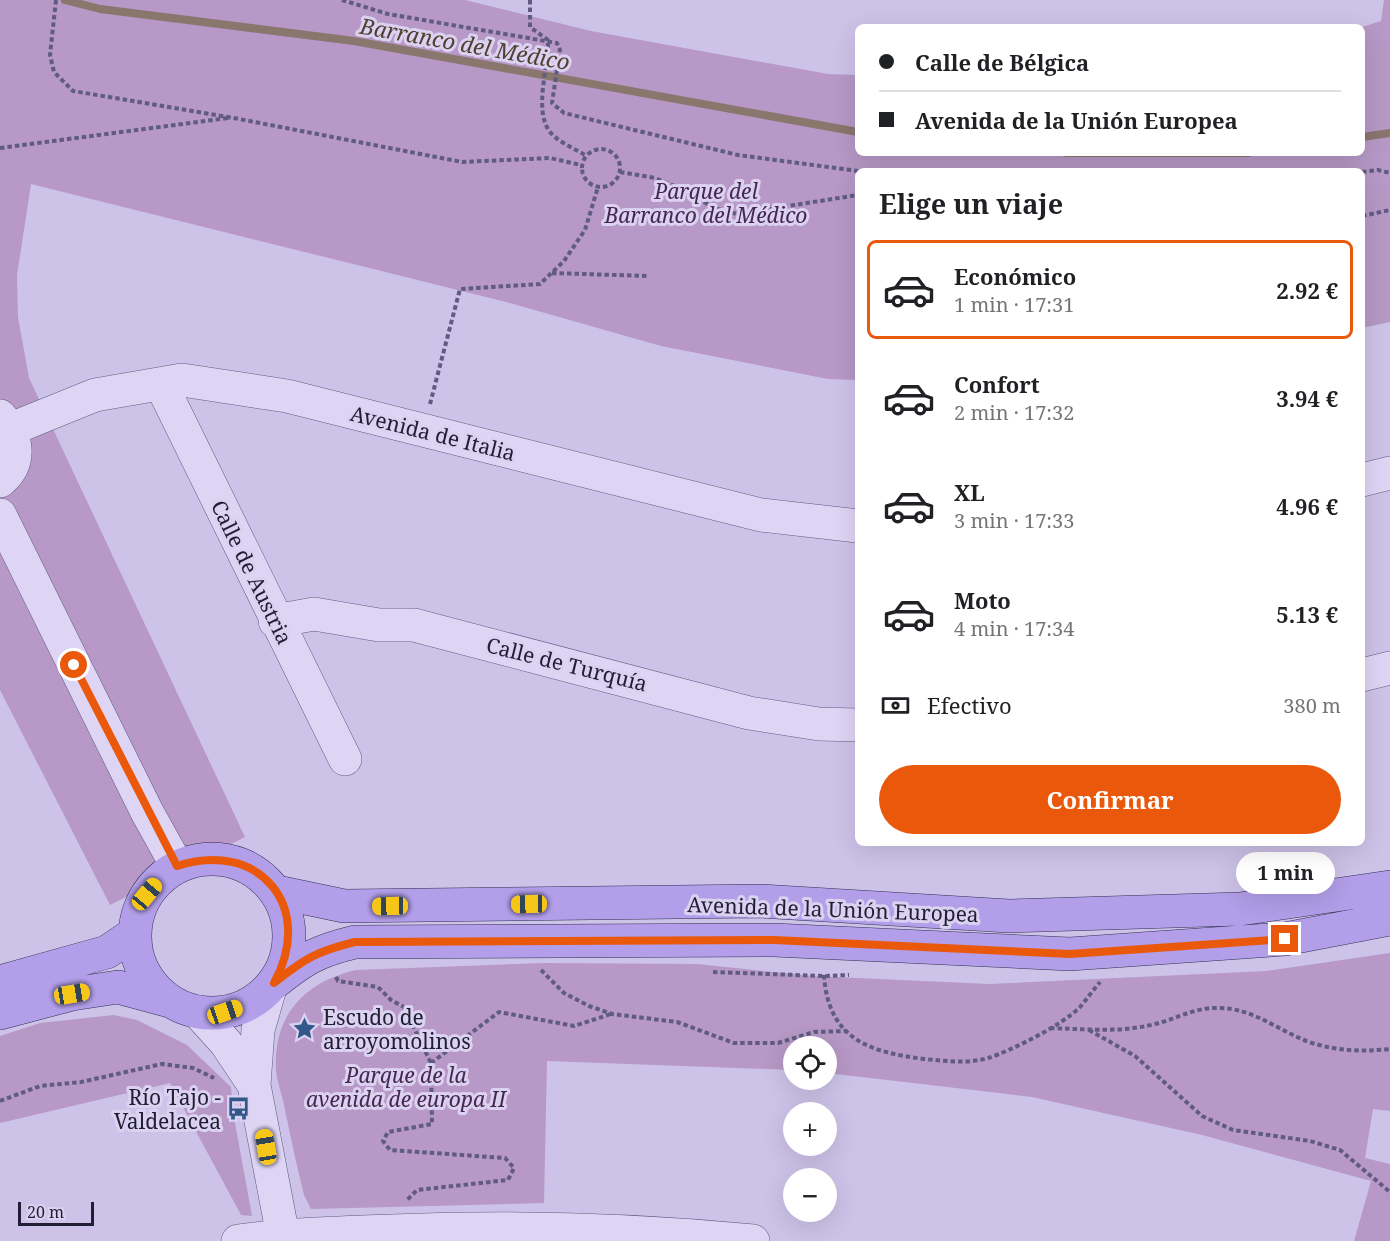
<!DOCTYPE html>
<html lang="es">
<meta charset="utf-8">
<style>
body{margin:0;font-family:"Noto Serif",serif;background:#f6f6f6;color:#202124;height:100vh;display:flex;flex-direction:column;font-size:22px;white-space:nowrap}
*{box-sizing:border-box;margin:0}
p{font-size:20px;color:#757577}
.icon{flex:none;width:33px;height:33px;fill:none;stroke:currentColor;stroke-width:2;stroke-linecap:round;stroke-linejoin:round}
.map{position:relative;flex:1;overflow:hidden}
.details{position:absolute;left:855px;top:168px;width:510px;height:678px;display:flex;flex-direction:column;background:#fff;border-radius:9px;box-shadow:0 6px 24px #0002}
.details>*{flex:none}
.top-card{position:absolute;left:855px;top:24px;width:510px;height:132px;border-radius:9px;box-shadow:0 6px 24px #0002;display:grid;align-content:center;height:132px;padding:0 24px;background:#fff}
.tools{position:absolute;left:783px;top:1036px;display:grid;gap:12px}
.tools a{display:grid;place-items:center;width:54px;height:54px;border-radius:50%;background:#fff;box-shadow:0 6px 24px #0002;font-size:30px}
.scale{position:absolute;left:18px;bottom:15px;width:76px;box-sizing:border-box;padding-left:6px;border:3px solid #1f1e33;border-top:0;font-size:16px;line-height:21px;white-space:nowrap;color:#1f1e33;-webkit-text-stroke:4px #dbd2f1;paint-order:stroke}
.end{position:absolute;width:27px;height:27px;margin:-14px;border:8px solid #ea580c;background:#fff;box-shadow:0 0 0 3px #fff}
.from{border-radius:50%}
.bubble{position:absolute;height:42px;border-radius:21px;background:#fff;box-shadow:0 6px 24px #0002;font-size:20px;font-weight:700;line-height:42px;text-align:center}
.car{position:absolute;width:18px;height:36px;margin:-18px -9px;border-radius:8px;box-shadow:0 0 4px 2px #0007;background:linear-gradient(#f5c518 24%,#345 0 40%,#f5c518 0 76%,#345 0 86%,#f5c518 0)}
.top-card b{display:flex;align-items:center;gap:21px;height:57px;font-size:22px}
.top-card b+b{border-top:2px solid #e0e0e0}
.top-card i{width:15px;height:15px;background:#202124}
ul{padding:0;list-style:none}
li{display:flex;align-items:center;gap:18px;height:99px;margin:0 12px 9px;padding:0 12px;border:3px solid transparent;border-radius:9px}
li div{flex:1}
li b{display:block;font-size:22px}
li em{font-style:normal;font-weight:700}
li.active{border-color:#ea580c}
li>.icon{width:54px;height:54px;stroke-width:1.5}
h2{padding:0 24px;font-size:27px;line-height:72px}
.pay{display:flex;align-items:center;gap:15px;height:66px;padding:0 24px;font-size:22px}
.pay p{margin-inline-start:auto}
.primary-button{display:flex;gap:12px;margin-top:auto;padding:12px 24px}
.primary-button a{flex:1;height:69px;border-radius:36px;background:#ea580c;color:#fff;font-size:24px;font-weight:700;line-height:69px;text-align:center}
.map>svg:first-child{display:block}
.green{fill:#b798c6}
.lines{fill:none;stroke-linecap:round;stroke-linejoin:round}
.stream{stroke:#89766d;stroke-width:8}
.minor-casing{stroke:#605c81;stroke-width:34}
.major-casing{stroke:#31304f;stroke-width:34}
.path{stroke:#605c81;stroke-width:4;stroke-dasharray:4.5 3;stroke-linecap:butt}
.minor{stroke:#ded5f5;stroke-width:33}
.major{stroke:#b29ee9;stroke-width:33}
.route{stroke:#ea580c;stroke-width:8}
.labels{text-anchor:middle;dominant-baseline:central;stroke-width:6;stroke-linejoin:round;paint-order:stroke}
.park-label{font-size:21px;font-style:italic;fill:#46274d;stroke:#dbd2f1}
.street-label{font-size:21px;fill:#1f1e33;stroke:#dbd2f1}
.poi-label{font-size:21px;fill:#1f1e33;stroke:#dbd2f1;text-anchor:start}
.water-label{font-size:22px;font-style:italic;fill:#51402f;stroke:#dbd2f1}
</style>
<div class="map">
<svg width="1390" height="1241" viewBox="0 0 1390 1241">
<rect width="100%" height="100%" fill="#cdc3e9"/>
<path class="green" d="M 0,0 L 465,0 L 591,31 L 828,74 L 858,75 L 858,153 L 1362,153 L 1362,27 L 1381,21 L 1384,0 L 1390,0 L 1390,322 L 1362,328 L 1362,171 L 858,171 L 858,380 L 828,379 L 661,346 L 506,302 L 31,184 L 17,275 L 18,317 L 29,378 L 245,837 L 110,905 L 0,690 Z
M 1390,953 L 1390,1111 L 1373,1109 L 1365,1158 L 1390,1164 L 1390,1241 L 1354,1241 L 1371,1181 L 1202,1135 L 1032,1097 L 827,1073 L 826,1047 L 794,1047 L 793,1070 L 547,1061 L 544,1203 L 311,1209 L 304,1195 C 297,1167 291,1139 285,1110 C 283,1097 277,1083 276,1070 C 273,1016 304,982 356,970 L 543,963 L 697,964 L 812,976 L 989,984 L 1266,971 Z
M 114,1015 L 137,1020 L 187,1045 L 231,1087 L 233,1112 L 252,1216 L 241,1215 L 170,1083 L 0,1123 L 0,1036 L 40,1023 Z"/>
<g class="lines">
<path class="stream" d="M 65,0 L 100,9 L 354,41 L 858,132
M 1362,137 L 1390,133
M 1066,153 L 1248,153"/>
<defs>
<path id="minor" d="M 161,384 L 345,759
M 0,416 C 17,436 23,462 0,481
M 11,429 L 95,395 L 182,380 L 287,396 L 761,515 L 858,526
M 1362,480 L 1390,473
M 0,515 L 147,812 L 177,866
M 275,621 L 314,614 L 379,625 L 414,625 L 749,713 L 819,724 L 858,725
M 1362,675 L 1390,668
M 270,988 L 258,1030 L 254,1085 L 284,1241
M 198,1012 L 226,1043 L 254,1085
M 238,1241 C 289,1234 341,1233 392,1231 C 513,1226 632,1229 753,1241"/>
<path id="major" d="M135 936a77 77 0 1 1 154 0a77 77 0 1 1-154 0Z
M 277,892 L 344,906 L 760,901 L 1009,916 L 1240,909 L 1390,887
M 0,982 L 107,952 L 135,933
M 274,983 C 304,959 317,951 355,942 L 774,940 L 1070,954 L 1285,939 L 1390,919
M 0,1013 L 72,994 L 118,987 L 170,1001"/>
</defs>
<use href="#minor" class="minor-casing"/>
<use href="#major" class="major-casing"/>
<path class="path" d="M 56,0 L 50,55 L 54,72 L 73,91 L 234,118 L 462,162 L 550,158 L 581,165
M 342,0 L 388,14 L 557,43 L 560,50 L 552,103 L 564,113 L 738,155 L 858,171
M 530,0 L 530,27 L 548,40 C 549,66 533,110 550,132 C 557,141 575,149 585,155
M 0,148 L 228,118
M582 168a19 19 0 1 1 38 0a19 19 0 1 1-38 0Z
M 620,172 L 655,178 L 684,190 L 714,208 L 737,214 L 858,195
M 1362,172 L 1378,170 L 1390,173
M 1362,216 L 1390,210
M 552,273 L 648,276
M 430,404 L 460,289 L 540,284 L 564,261 L 585,230 L 598,187
M 541,970 L 564,993 L 589,1006 L 612,1014 L 677,1022 L 734,1043 L 778,1043 L 814,1032 L 845,1031
M 713,972 L 824,976 L 849,975
M 824,975 C 828,1039 869,1052 924,1059 C 946,1061 967,1064 988,1058 C 1011,1051 1064,1024 1080,1007 C 1087,999 1093,990 1100,982
M 336,977 L 338,981 L 378,987 L 391,1000 L 404,1007 L 431,1063 L 432,1124 L 388,1132 L 383,1141 L 390,1150 L 505,1158 L 514,1168 L 508,1180 L 417,1190 L 406,1201
M 1050,1028 C 1086,1029 1120,1033 1155,1024 C 1176,1019 1193,1008 1216,1008 C 1252,1007 1277,1030 1309,1042 C 1336,1051 1362,1052 1390,1049
M 1089,1030 L 1135,1056 L 1202,1116 L 1233,1130 L 1310,1141 L 1340,1150 L 1390,1192
M 431,1063 L 499,1012 L 574,1026 L 611,1014
M 0,1101 L 40,1086 L 81,1082 L 162,1064 L 193,1068 L 214,1078"/>
<use href="#minor" class="minor"/>
<use href="#major" class="major"/>
</g>
<g class="lines">
<path class="route" d="M 74,665 L 177,866 C 259,839 316,907 274,983 C 304,959 317,951 355,942 L 774,940 L 1070,954 L 1285,939"/>
</g>
<defs>
<symbol id="sight-bare" viewBox="-9 -9 18 18"><path d="M0-6L1.8-2.2L6-1.7L2.9 1.2L3.7 5.4L0 3.3L-3.7 5.4L-2.9 1.2L-6-1.7L-1.8-2.2Z" fill="#32588a" stroke="#dbd2f1" stroke-width="2.5" paint-order="stroke"/></symbol>
<symbol id="bus-bare" viewBox="-9 -9 18 18"><path d="M-5-6H5V4H4V6H2V4H-2V6H-4V4H-5ZM-3.5-4V0h7V-4ZM-3.5 1.2v1.5H-2V1.2ZM2 1.2v1.5H3.5V1.2Z" fill="#32588a" stroke="#dbd2f1" stroke-width="2.5" paint-order="stroke"/></symbol>
</defs>
<g fill-rule="evenodd">
<use href="#sight-bare" x="288" y="1012" width="33" height="33"/>
<use href="#bus-bare" x="222" y="1092" width="33" height="33"/>
</g>
<g class="labels">
<g class="park-label">
<text x="706" y="191">Parque del<tspan x="706" dy="24">Barranco del Médico</tspan></text>
<text x="406" y="1075">Parque de la<tspan x="406" dy="24">avenida de europa II</tspan></text>
</g>
<g class="street-label">
<text transform="translate(433 433) rotate(14)">Avenida de Italia</text>
<text transform="translate(252 572) rotate(64)">Calle de Austria</text>
<text transform="translate(567 664) rotate(14)">Calle de Turquía</text>
<text transform="translate(833 909) rotate(2)">Avenida de la Unión Europea</text>
</g>
<g class="poi-label">
<text x="323" y="1017">Escudo de<tspan x="323" dy="24">arroyomolinos</tspan></text>
<text x="221" y="1097" text-anchor="end">Río Tajo -<tspan x="221" dy="24">Valdelacea</tspan></text>
</g>
<g class="water-label">
<text transform="translate(465 43) rotate(10)">Barranco del Médico</text>
</g>
</g>
</svg>
<div class="tools">
<a><svg class="icon" aria-label="locate" viewBox="0 0 24 24"><circle cx="12" cy="12" r="6"/><path d="M12 2v4M12 18v4M2 12h4M18 12h4"/></svg></a>
<a>+</a>
<a>−</a>
</div>
<div class="scale">20 m</div>
<i class="end from" style="left:74px;top:665px"></i>
<i class="end" style="left:1285px;top:939px"></i>
<div class="bubble" style="left:1236px;top:852px;width:99px">1 min</div>
<i class="car" style="left:147px;top:894px;rotate:40deg"></i>
<i class="car" style="left:529px;top:904px;rotate:269deg"></i>
<i class="car" style="left:390px;top:906px;rotate:269deg"></i>
<i class="car" style="left:72px;top:994px;rotate:81deg"></i>
<i class="car" style="left:225px;top:1012px;rotate:71deg"></i>
<i class="car" style="left:266px;top:1147px;rotate:350deg"></i>
<div class="top-card">
<b><i class="from"></i>Calle de Bélgica</b>
<b><i></i>Avenida de la Unión Europea</b>
</div>
<section class="details">
<h2>Elige un viaje</h2>
<ul>
<li class="active"><svg class="icon" aria-label="car" viewBox="0 0 24 24"><path d="M5 17H2v-5l4-1 3-4h7l3 4 3 1v5h-3M9 17h6M6 11h13"/><circle cx="7" cy="17" r="2"/><circle cx="17" cy="17" r="2"/></svg><div><b>Económico</b><p>1 min · 17:31</p></div><em>2.92 €</em></li>
<li><svg class="icon" aria-label="car" viewBox="0 0 24 24"><path d="M5 17H2v-5l4-1 3-4h7l3 4 3 1v5h-3M9 17h6M6 11h13"/><circle cx="7" cy="17" r="2"/><circle cx="17" cy="17" r="2"/></svg><div><b>Confort</b><p>2 min · 17:32</p></div><em>3.94 €</em></li>
<li><svg class="icon" aria-label="car" viewBox="0 0 24 24"><path d="M5 17H2v-5l4-1 3-4h7l3 4 3 1v5h-3M9 17h6M6 11h13"/><circle cx="7" cy="17" r="2"/><circle cx="17" cy="17" r="2"/></svg><div><b>XL</b><p>3 min · 17:33</p></div><em>4.96 €</em></li>
<li><svg class="icon" aria-label="car" viewBox="0 0 24 24"><path d="M5 17H2v-5l4-1 3-4h7l3 4 3 1v5h-3M9 17h6M6 11h13"/><circle cx="7" cy="17" r="2"/><circle cx="17" cy="17" r="2"/></svg><div><b>Moto</b><p>4 min · 17:34</p></div><em>5.13 €</em></li>
</ul>
<div class="pay"><svg class="icon" aria-label="cash" viewBox="0 0 24 24"><path d="M3 7h18v10H3z"/><circle cx="12" cy="12" r="2"/></svg>Efectivo<p>380 m</p></div>
<div class="primary-button"><a>Confirmar</a></div>
</section>
</div>
